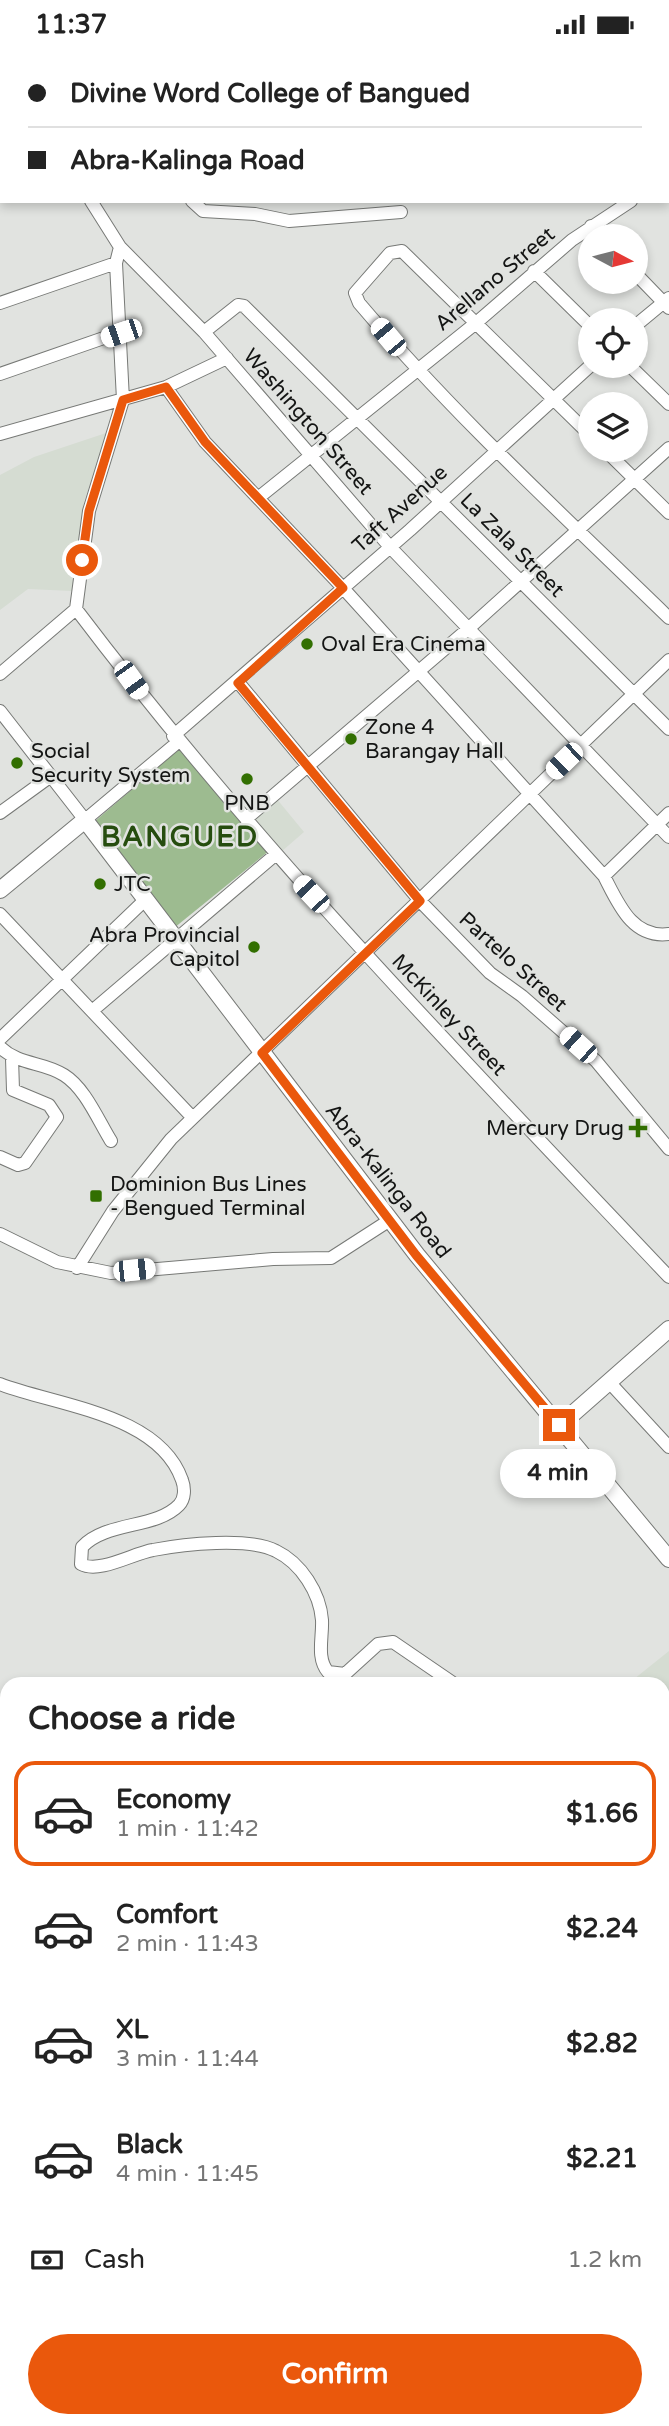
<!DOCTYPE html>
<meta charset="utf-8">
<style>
body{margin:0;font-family:"Varela Round",sans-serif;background:#f6f6f6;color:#222;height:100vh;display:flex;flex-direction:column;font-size:26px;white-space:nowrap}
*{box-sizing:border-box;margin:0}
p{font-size:23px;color:#767676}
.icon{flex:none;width:38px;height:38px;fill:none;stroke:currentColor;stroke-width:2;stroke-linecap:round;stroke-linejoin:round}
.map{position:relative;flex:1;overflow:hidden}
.panel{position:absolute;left:0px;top:1628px;width:670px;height:751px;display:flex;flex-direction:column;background:#fff;border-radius:21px 21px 0 0;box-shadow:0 4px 10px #0003}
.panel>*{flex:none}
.guide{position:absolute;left:0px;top:0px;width:670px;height:154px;box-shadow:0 4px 10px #0003;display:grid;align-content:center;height:154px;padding:0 28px;background:#fff}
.needle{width:46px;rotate:97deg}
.fabs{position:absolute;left:578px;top:175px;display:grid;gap:14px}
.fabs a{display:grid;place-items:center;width:70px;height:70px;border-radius:50%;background:#fff;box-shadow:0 4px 10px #0003;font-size:35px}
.end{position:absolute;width:32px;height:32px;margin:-16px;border:9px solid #ea580c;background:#fff;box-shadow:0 0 0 4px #fff}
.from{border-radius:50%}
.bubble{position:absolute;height:49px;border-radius:24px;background:#fff;box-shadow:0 4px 10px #0003;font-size:23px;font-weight:700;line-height:49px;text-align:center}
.car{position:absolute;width:21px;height:42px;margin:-21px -10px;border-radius:9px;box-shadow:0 0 5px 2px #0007;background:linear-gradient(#fff 24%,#345 0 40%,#fff 0 76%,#345 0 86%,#fff 0)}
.guide b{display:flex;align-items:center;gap:24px;height:66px;font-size:26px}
.guide b+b{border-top:2px solid #e0e0e0}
.guide i{width:18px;height:18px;background:#222}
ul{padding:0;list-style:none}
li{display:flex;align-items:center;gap:21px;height:105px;margin:0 14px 10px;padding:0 14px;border:4px solid transparent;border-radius:21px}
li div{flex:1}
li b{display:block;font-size:26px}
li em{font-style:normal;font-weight:700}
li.current{border-color:#ea580c}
li>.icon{width:63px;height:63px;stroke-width:1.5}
h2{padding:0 28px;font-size:32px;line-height:84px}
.pay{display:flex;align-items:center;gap:18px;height:77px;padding:0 28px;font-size:26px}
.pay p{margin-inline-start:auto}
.cta{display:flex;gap:14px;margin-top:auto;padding:14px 28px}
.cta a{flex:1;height:80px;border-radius:42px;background:#ea580c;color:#fff;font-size:28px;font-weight:700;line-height:80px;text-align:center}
.status{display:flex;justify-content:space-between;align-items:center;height:49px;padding:0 35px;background:#fff;direction:ltr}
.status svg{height:19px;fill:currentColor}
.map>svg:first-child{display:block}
.built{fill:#d5dcd2}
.green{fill:#9dbb90}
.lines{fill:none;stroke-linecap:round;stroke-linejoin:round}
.minor-casing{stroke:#777976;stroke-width:14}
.major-casing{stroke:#777976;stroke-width:18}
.minor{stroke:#fff;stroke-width:12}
.major{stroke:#fff;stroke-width:16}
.route{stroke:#ea580c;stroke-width:9}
.poi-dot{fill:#326f01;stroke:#e1e3e0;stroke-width:2.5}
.labels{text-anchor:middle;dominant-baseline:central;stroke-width:5;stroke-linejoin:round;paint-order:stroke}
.street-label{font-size:21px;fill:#141514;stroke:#e1e3e0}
.poi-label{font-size:21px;fill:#141514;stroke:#e1e3e0;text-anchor:start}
.district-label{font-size:28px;font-weight:bold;letter-spacing:2px;fill:#264d0f;stroke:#e1e3e0}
</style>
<div class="status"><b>11:37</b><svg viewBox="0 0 49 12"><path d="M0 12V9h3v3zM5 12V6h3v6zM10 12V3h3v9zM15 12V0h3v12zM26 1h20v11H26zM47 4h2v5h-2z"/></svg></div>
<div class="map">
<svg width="669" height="2377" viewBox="0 0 669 2377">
<rect width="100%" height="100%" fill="#e1e3e0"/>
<path class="built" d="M 109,383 L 84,452 L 72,542 L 28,540 L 0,561 L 0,426 L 34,408 Z
M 276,749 L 304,783 L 281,803 L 252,769 Z
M 669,1602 L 669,1720 L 663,1725 L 663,1634 L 629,1634 Z"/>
<path class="green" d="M 179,700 L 270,801 L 174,879 L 94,773 Z"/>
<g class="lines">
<defs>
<path id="minor" d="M 634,0 L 635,2
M 0,10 L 2,13
M 668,60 L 669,61
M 668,140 L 669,140
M 91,152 L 120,198 L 204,283 L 390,498 L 669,788
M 192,152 L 203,162 L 255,165 L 289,172 L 401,163
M 591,177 L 600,187
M 534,222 L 590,277
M 635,224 L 669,259
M 0,254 L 116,214
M 635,277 L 669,249
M 204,283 L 238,256 L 244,257 L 669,680
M 630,317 L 669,355
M 0,325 L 121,283
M 166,338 L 205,393 L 343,539 L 604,827 C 618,854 632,890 669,885
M 0,385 L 166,338 L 227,309
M 590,386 L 402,202 L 390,204 L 355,244 L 359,254 C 455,367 563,466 669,569
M 605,401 L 669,464
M 258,449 L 476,274 L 572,191 L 631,152
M 76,560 C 256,798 464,1011 669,1228
M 76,560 L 89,462 L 123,351 L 116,214 L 120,198
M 0,625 L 76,560
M 238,633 L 420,852 L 490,924 L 522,947 L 596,1012 L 669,1100
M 0,662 L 85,771 L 178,693
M 173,687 L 410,481 L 590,317
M 0,764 L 51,727
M 246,770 L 468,580 L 669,399
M 604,827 L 669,764
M 0,865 L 192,1068
M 92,962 L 275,806
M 0,990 L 146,850
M 0,998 C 20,1017 42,1012 64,1026 C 85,1039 98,1071 111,1092
M 0,1108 L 18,1116 L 25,1114 L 57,1068 L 49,1056 L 13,1041 L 12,1009
M 0,1185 L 57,1213 L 111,1224 L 273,1210 L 331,1209 L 390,1171
M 77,1219 L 113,1162 L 171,1090 L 669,611
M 610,1334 L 669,1398
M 0,1335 C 58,1357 159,1365 182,1431 C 185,1439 185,1450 179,1456 C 156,1480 106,1472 82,1498 L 81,1515 C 99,1525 134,1504 153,1501 C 184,1495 249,1488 276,1502 C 301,1514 320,1544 322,1571 C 323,1588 316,1609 328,1623 L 345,1625 L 378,1595 L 393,1593 L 453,1634
M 663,1810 L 669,1811
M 0,1864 L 7,1861
M 663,2006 L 669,2005
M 663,2300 L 669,2294
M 587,2377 L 593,2371"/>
<path id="major" d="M 0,841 L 85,771 L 417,1206 L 669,1510
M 560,1376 L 669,1280"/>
</defs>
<use href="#minor" class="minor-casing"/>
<use href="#major" class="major-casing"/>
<use href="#minor" class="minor"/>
<use href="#major" class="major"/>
</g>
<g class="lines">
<path class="route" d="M 82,511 L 89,462 L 123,351 L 166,338 L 205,393 L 343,539 L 238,634 L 420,852 L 262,1004 L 416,1206 L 559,1376"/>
</g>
<g class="poi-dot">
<circle cx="307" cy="595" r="7"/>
<circle cx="351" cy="690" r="7"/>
<circle cx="17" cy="714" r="7"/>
<circle cx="247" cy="730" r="7"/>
<circle cx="100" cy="835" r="7"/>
<circle cx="254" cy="898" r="7"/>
<path d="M634.5 1068.5h7v7h7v7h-7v7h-7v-7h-7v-7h7z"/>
<rect x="89" y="1140" width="14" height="14" rx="3.5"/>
</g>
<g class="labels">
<g class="street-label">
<text transform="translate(495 230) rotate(-40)">Arellano Street</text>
<text transform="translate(308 373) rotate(49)">Washington Street</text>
<text transform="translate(400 460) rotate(-42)">Taft Avenue</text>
<text transform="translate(512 496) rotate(45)">La Zala Street</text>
<text transform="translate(513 913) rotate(42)">Partelo Street</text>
<text transform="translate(449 966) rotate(47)">McKinley Street</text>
<text transform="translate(388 1132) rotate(52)">Abra-Kalinga Road</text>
</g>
<g class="poi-label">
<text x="321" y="595">Oval Era Cinema</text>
<text x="365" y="678">Zone 4<tspan x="365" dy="24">Barangay Hall</tspan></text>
<text x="31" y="702">Social<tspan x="31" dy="24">Security System</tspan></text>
<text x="247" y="754" text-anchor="middle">PNB</text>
<text x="114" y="835">JTC</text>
<text x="240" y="886" text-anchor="end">Abra Provincial<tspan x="240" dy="24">Capitol</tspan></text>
<text x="624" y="1079" text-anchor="end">Mercury Drug</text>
<text x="110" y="1135">Dominion Bus Lines<tspan x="110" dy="24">- Bengued Terminal</tspan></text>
</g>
<g class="district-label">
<text x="180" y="788">BANGUED</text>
</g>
</g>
</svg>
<div class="fabs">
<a><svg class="needle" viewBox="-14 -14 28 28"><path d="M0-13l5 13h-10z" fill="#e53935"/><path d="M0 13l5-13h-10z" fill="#767676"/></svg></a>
<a><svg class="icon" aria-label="locate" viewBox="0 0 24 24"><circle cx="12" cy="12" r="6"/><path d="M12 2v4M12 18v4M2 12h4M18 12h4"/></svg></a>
<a><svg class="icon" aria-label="layers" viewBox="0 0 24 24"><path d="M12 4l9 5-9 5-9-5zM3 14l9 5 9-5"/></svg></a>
</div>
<i class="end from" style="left:82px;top:511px"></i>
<i class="end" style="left:559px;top:1376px"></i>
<div class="bubble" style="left:500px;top:1400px;width:116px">4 min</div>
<i class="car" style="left:121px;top:284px;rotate:251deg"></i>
<i class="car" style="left:388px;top:288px;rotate:320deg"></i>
<i class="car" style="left:131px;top:631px;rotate:144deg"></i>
<i class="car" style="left:564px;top:712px;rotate:226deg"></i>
<i class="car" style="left:311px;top:845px;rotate:317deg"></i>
<i class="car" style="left:578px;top:996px;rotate:312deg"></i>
<i class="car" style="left:134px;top:1221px;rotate:84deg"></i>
<div class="guide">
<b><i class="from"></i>Divine Word College of Bangued</b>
<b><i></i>Abra-Kalinga Road</b>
</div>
<section class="panel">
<h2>Choose a ride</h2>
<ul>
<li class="current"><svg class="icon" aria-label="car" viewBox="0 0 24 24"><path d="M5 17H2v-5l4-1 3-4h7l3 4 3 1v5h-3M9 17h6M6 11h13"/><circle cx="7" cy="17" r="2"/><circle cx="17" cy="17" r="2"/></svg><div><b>Economy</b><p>1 min · 11:42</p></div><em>$1.66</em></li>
<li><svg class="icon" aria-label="car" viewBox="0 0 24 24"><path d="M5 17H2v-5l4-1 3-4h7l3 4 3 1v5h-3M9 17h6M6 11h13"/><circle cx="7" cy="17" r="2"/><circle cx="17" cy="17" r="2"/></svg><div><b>Comfort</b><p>2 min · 11:43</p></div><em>$2.24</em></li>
<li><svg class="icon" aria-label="car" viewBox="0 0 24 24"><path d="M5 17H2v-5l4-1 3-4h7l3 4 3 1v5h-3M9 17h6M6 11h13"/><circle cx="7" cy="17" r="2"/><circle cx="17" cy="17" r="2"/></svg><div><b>XL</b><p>3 min · 11:44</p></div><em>$2.82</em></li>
<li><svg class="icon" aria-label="car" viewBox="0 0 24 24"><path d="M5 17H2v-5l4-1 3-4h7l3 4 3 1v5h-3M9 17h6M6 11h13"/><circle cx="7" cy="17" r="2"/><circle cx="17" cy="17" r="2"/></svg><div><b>Black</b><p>4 min · 11:45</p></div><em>$2.21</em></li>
</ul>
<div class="pay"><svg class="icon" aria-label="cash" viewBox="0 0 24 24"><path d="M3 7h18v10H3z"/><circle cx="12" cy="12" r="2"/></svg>Cash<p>1.2 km</p></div>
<div class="cta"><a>Confirm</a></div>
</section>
</div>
